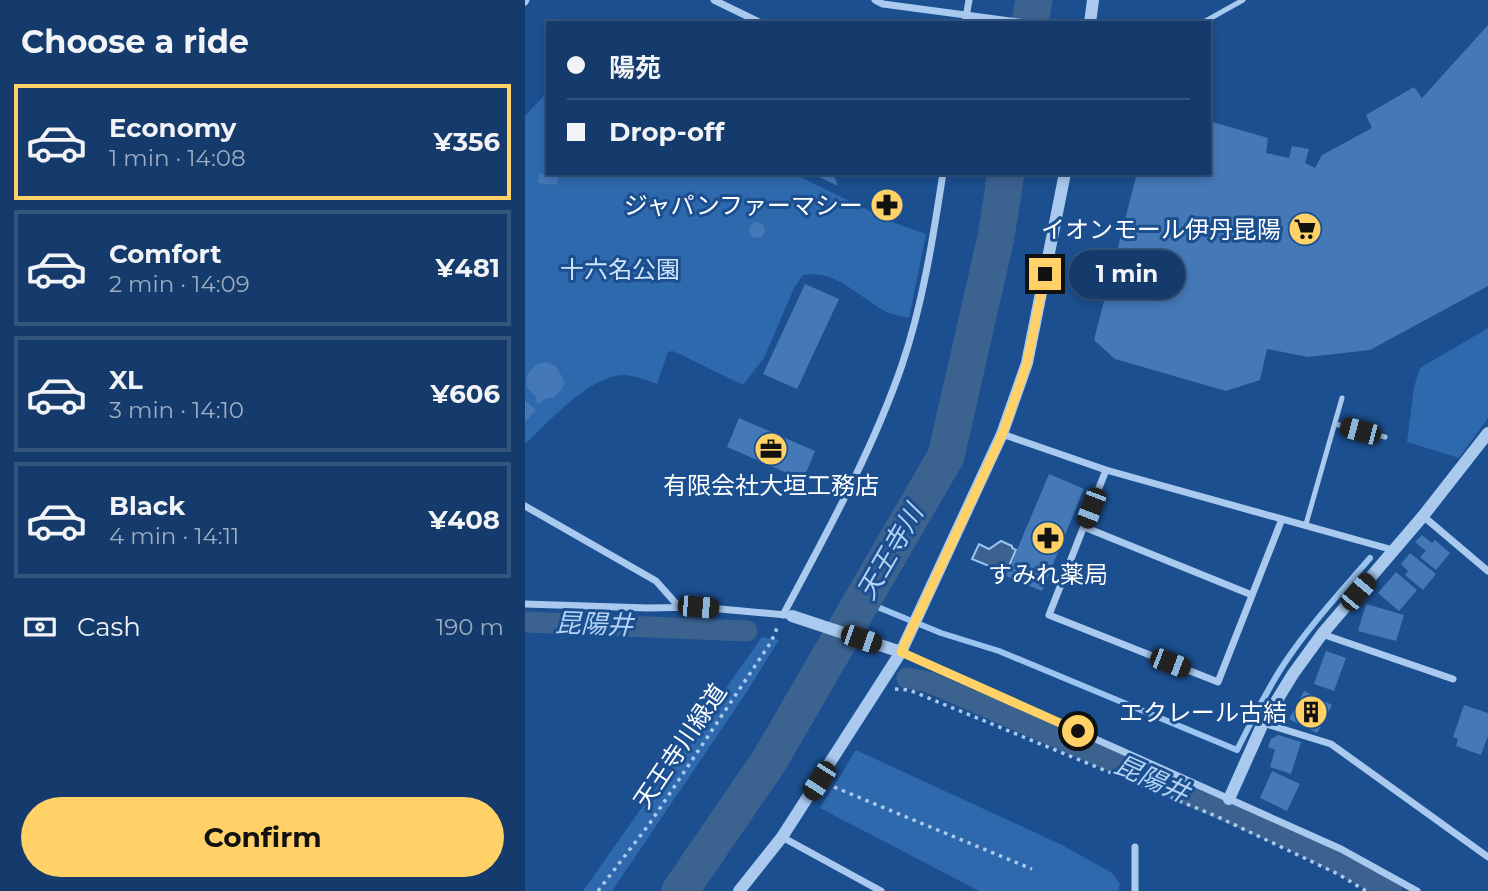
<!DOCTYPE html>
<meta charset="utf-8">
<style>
body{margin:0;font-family:Montserrat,"Noto Sans JP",sans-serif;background:#214673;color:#f1f3f6;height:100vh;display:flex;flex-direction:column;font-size:26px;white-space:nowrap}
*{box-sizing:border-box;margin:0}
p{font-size:23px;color:#9dadc1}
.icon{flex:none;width:38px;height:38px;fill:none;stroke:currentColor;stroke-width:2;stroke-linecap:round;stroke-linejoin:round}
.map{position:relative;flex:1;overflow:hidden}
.details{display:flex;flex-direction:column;background:#143b6b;width:525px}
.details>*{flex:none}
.guide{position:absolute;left:21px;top:21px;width:665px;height:154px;border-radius:0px;box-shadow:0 4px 10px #0003,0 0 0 2px #33557e;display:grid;align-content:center;height:154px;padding:0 21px;background:#143b6b}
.end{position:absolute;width:32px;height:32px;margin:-16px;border:9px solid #ffd166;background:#111;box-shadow:0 0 0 4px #111}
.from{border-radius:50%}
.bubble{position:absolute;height:49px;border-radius:24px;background:#143b6b;box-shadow:0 4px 10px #0003,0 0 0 2px #33557e;font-size:23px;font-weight:700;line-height:49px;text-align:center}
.car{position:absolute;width:21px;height:42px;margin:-21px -10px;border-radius:9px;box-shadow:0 0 5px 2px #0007;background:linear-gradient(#222 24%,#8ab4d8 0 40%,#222 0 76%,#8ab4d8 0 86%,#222 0)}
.guide b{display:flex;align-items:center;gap:24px;height:66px;font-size:26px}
.guide b+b{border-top:2px solid #33557e}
.guide i{width:18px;height:18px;background:#f1f3f6}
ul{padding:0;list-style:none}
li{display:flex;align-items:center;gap:21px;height:116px;margin:0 14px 10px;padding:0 7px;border:4px solid #33557e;border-radius:0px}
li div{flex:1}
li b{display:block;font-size:26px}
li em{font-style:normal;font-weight:700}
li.selected{border-color:#ffd166}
li>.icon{width:63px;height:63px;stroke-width:1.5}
h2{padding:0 21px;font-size:32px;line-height:84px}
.pay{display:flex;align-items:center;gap:18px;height:77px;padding:0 21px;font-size:26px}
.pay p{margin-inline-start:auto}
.button{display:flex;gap:14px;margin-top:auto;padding:14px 21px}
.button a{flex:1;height:80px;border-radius:42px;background:#ffd166;color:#111;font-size:28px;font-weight:700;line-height:80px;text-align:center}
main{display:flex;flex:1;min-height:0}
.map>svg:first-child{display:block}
.green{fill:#2e69ad}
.water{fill:#3c6290;stroke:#9cc4f0;stroke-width:2}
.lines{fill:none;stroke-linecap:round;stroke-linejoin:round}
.stream{stroke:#9cc4f0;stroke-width:6}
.canal{stroke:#3c6290;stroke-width:21}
.river{stroke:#3c6290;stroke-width:37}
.building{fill:#4478b7}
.path{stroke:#a9c9ee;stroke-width:3.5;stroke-dasharray:3.5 5;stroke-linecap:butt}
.service{stroke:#a9c9ee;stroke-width:5}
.minor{stroke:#a9c9ee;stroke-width:7}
.tertiary{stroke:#a9c9ee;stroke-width:12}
.route{stroke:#ffd166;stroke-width:9}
.labels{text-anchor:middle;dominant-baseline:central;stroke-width:6;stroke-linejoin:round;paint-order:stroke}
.poi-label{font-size:24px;fill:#fff;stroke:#1b4f8f;text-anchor:end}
.park-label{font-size:24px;fill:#cfe3fa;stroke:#1b4f8f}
.street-label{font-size:24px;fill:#fff;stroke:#1b4f8f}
.water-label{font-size:26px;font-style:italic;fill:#b5d3f5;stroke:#1b4f8f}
</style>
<main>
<section class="details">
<h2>Choose a ride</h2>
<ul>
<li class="selected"><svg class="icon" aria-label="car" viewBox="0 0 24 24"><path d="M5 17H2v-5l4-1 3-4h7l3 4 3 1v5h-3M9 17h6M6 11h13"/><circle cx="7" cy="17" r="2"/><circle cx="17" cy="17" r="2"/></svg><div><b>Economy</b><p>1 min · 14:08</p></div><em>¥356</em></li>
<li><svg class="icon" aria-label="car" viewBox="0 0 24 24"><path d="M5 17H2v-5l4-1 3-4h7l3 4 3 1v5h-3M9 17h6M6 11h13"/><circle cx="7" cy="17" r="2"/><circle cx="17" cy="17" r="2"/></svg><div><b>Comfort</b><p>2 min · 14:09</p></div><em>¥481</em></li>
<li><svg class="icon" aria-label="car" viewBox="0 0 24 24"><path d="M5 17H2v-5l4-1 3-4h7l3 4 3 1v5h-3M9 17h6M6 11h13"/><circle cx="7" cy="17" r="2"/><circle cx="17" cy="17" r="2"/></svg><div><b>XL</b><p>3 min · 14:10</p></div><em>¥606</em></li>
<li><svg class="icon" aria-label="car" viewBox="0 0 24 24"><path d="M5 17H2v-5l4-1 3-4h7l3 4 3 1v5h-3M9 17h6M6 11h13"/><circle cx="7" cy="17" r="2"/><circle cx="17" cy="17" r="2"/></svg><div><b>Black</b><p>4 min · 14:11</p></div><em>¥408</em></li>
</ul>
<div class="pay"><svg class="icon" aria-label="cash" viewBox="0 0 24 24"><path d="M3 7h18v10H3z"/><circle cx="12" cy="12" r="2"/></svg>Cash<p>190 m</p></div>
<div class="button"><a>Confirm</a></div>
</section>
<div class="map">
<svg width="963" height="891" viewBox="0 0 963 891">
<rect width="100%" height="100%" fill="#1b4f8f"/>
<path class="green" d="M 23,91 L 23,173 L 267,173 L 370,223 L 401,234 L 384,318 C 377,316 369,315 362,312 C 334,298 312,269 278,275 L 269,288 L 239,358 L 218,385 L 148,351 L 143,352 L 132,384 C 121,380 111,376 100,375 C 66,374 24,422 0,444 L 0,116 Z
M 963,328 L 963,418 L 934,458 L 882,442 L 889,387 L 895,368 Z
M 237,637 L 254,640 L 221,693 L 87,891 L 58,891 Z
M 331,750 L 539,846 L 587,873 L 595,884 L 593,891 L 454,891 L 295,808 Z"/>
<path class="water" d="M 476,541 L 487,546 L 487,548 L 491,550 L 484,566 L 476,571 L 447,559 L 454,544 L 464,549 Z"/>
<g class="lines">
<path class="stream" d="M 338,601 L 416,633 L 474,651 L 712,750 C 727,721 741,691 759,664 C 784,626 815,593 845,558"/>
<path class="canal" d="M 0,622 L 222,631
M 382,678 L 404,682 L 774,843 L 867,891"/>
<path class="river" d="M 505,23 L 509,0
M 155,891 L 244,761 L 421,456 L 471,237 L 481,173"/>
</g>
<path class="building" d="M 963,25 L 963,286 L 845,350 L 783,357 L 742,349 L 735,380 L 701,391 L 590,359 L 569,340 L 612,173 L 684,173 L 684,121 L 743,138 L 741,153 L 764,158 L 767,146 L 784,149 L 780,163 L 790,168 L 797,155 L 847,128 L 841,115 L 889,87 L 897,98 Z
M 14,173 L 33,175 L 32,185 L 13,183 Z
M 286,173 L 308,173 L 313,186 Z
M224 230a8 8 0 1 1 16 0a8 8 0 1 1-16 0Z
M 280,284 L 314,299 L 272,389 L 238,374 Z
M 22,362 L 31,366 L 40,382 L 36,390 L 29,397 L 20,399 L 14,404 L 10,400 L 12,398 L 2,387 L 1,380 L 4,372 L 12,364 Z
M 0,400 L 11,410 L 0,422 Z
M 214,418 L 290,451 L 278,480 L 202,447 Z
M 524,474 L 559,489 L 517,591 L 481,576 Z
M 897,535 L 907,543 L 910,540 L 925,553 L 911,570 L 895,557 L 901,551 L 890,542 Z
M 885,553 L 911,574 L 898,590 L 880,575 L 883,571 L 876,564 Z
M 871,572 L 892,590 L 874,611 L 853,593 Z
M 841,604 L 879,615 L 871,641 L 833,631 Z
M 801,651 L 821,658 L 809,691 L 789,684 Z
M 779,691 L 807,705 L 792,733 L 764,719 Z
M 939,705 L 963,713 L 963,736 L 956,755 L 931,746 L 933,739 L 928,737 Z
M 753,735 L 776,742 L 766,774 L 745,767 L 750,750 L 743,747 L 746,739 Z
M 747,771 L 775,784 L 762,811 L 735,798 Z"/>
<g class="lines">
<path class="path" d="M 370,689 L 384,690 L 691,816 L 813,874 L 841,891
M 309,787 L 507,869
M 73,891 L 125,823 L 246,642 L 253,626"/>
<path class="service" d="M 677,23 L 718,0
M 810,424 L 860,437
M 781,524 L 817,398"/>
<path class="minor" d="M 189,0 L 236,23
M 350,0 L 358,4 L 501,23
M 0,2 L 1,0
M 440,23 L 444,0
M 477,434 L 581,470 L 524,615 L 693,682 L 757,519
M 581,470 L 868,550
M 0,506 L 131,581 L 155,608
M 898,516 L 963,571
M 559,527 L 727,595
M 0,604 L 123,608 L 173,607 L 261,615
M 258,615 C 301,534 347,452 377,365 C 398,303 408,238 418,173
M 797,634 L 928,679
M 376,652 L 816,849 L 892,891
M 738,723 L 806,744 L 963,857
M 257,837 L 356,891
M 610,847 L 610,891"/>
<path class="tertiary" d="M 565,23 L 568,0
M 267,616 L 376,652
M 704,799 L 738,723 L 768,674 L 797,634 L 898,516 L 963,433
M 214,891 L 257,837 L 376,652 L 477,434 L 502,363 L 540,173"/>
</g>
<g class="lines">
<path class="route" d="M 520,274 L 502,363 L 477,435 L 376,652 L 553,731"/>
</g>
<defs>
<symbol id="pharmacy-disc" viewBox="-11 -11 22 22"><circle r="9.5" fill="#ffd166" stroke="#1b4f8f"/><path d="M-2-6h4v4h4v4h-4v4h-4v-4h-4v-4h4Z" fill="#111"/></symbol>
<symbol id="supermarket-disc" viewBox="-11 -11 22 22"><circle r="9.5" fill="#ffd166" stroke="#1b4f8f"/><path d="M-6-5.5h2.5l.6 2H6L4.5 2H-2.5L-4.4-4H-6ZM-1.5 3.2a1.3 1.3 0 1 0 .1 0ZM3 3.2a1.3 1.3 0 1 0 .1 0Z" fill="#111"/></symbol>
<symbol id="office-disc" viewBox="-11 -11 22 22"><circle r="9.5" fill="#ffd166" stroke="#1b4f8f"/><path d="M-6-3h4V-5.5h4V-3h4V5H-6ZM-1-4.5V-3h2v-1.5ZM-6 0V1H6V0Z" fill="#111"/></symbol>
<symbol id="building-disc" viewBox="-11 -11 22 22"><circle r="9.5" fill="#ffd166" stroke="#1b4f8f"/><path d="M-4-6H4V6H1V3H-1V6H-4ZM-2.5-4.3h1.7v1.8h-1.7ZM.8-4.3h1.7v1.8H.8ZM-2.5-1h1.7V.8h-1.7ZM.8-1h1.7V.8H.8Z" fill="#111"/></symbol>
</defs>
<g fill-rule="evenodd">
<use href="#pharmacy-disc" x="343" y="186" width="38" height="38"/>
<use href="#supermarket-disc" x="761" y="210" width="38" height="38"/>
<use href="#office-disc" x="227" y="430" width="38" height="38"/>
<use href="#pharmacy-disc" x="504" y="519" width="38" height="38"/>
<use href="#building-disc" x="767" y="693" width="38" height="38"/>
</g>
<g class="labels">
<g class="poi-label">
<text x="338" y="205">ジャパンファーマシー</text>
<text x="756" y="229">イオンモール伊丹昆陽</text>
<text x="246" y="485" text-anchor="middle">有限会社大垣工務店</text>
<text x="523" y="574" text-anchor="middle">すみれ薬局</text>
<text x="762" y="712">エクレール古結</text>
</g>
<g class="park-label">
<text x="95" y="269">十六名公園</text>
</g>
<g class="street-label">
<text transform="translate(155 746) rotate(-56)">天王寺川緑道</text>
</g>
<g class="water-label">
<text transform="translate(365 552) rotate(-60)">天王寺川</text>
<text transform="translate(69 624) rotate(2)">昆陽井</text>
<text transform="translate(627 779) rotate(24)">昆陽井</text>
</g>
</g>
</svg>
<i class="end from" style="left:553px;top:731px"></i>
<i class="end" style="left:520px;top:274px"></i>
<div class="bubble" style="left:544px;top:250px;width:116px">1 min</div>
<i class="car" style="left:835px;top:431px;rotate:285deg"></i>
<i class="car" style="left:566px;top:508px;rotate:201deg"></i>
<i class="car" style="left:833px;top:592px;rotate:40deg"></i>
<i class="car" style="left:173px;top:607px;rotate:95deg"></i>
<i class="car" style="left:336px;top:639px;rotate:109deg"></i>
<i class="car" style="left:645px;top:663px;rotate:111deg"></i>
<i class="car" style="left:294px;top:781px;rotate:213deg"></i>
<div class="guide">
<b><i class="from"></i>陽苑</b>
<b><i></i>Drop-off</b>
</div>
</div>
</main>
